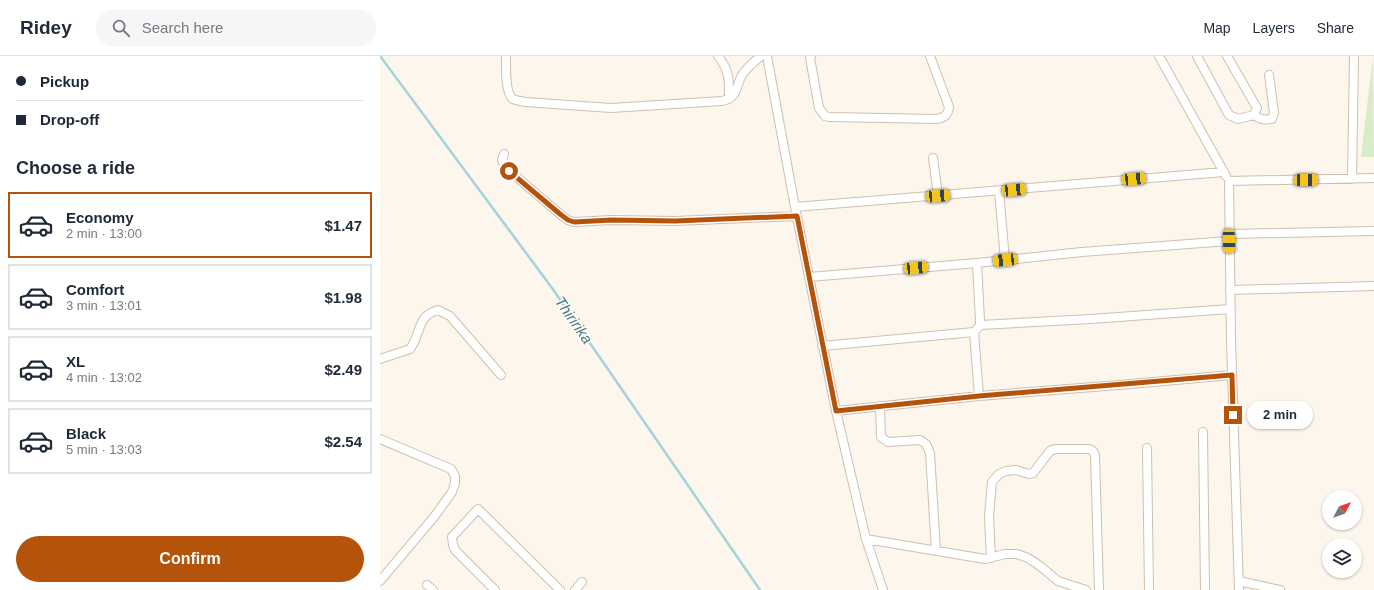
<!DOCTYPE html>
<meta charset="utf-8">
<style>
body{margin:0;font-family:Arial,sans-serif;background:#f6f6f7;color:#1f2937;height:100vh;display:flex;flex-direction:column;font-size:15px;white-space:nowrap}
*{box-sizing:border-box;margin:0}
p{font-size:13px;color:#747a83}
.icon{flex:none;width:22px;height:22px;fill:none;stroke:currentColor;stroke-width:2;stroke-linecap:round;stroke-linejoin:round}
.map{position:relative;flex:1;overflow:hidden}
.drawer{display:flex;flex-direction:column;background:#fff;width:380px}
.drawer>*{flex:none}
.top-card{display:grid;align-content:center;height:88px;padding:0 16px;background:#fff}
.needle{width:26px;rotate:49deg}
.fabs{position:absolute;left:942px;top:434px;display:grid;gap:8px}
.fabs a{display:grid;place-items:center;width:40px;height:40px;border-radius:50%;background:#fff;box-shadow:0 1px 3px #0004;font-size:20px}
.end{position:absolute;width:18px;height:18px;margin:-9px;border:5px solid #b45309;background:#fff;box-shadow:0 0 0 2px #fff}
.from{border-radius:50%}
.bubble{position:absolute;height:28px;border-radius:14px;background:#fff;box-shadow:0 1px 3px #0004;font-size:13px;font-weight:800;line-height:28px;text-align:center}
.car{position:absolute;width:12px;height:24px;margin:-12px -6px;border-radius:5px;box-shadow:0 0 3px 1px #0007;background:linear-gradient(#f5c518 24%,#345 0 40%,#f5c518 0 76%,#345 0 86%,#f5c518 0)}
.top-card b{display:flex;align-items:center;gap:14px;height:38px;font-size:15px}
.top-card b+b{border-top:1px solid #e0e1e3}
.top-card i{width:10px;height:10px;background:#1f2937}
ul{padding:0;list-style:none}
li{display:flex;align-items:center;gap:12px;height:66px;margin:0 8px 6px;padding:0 8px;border:2px solid #e0e1e3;border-radius:0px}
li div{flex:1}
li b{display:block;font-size:15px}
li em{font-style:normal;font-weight:800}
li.on{border-color:#b45309}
li>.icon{width:36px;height:36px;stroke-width:1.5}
h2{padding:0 16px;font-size:18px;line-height:48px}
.primary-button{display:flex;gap:8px;margin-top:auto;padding:8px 16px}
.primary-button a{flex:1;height:46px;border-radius:24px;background:#b45309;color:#fff;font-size:16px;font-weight:800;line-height:46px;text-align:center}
header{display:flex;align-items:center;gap:24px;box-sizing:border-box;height:56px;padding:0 20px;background:#fff;border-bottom:1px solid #e0e1e3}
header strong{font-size:19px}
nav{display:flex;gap:22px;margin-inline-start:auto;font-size:14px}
.search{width:280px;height:36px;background:#f6f6f7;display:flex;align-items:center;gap:10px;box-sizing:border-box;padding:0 14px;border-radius:22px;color:#747a83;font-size:15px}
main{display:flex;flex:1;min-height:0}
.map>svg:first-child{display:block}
.green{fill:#d8ecc9}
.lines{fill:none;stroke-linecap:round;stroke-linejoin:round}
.stream{stroke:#a5d3da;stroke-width:2.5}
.minor-casing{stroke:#d1beb0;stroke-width:10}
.minor{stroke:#fff;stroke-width:8}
.route{stroke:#b45309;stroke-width:5}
.labels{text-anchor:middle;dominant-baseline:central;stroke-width:3;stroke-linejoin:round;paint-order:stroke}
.water-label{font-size:15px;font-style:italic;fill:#437c86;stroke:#fffaf3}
</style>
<header>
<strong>Ridey</strong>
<div class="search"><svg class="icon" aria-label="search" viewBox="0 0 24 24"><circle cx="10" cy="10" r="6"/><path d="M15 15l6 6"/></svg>Search here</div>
<nav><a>Map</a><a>Layers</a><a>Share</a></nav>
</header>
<main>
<section class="drawer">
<div class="top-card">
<b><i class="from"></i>Pickup</b>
<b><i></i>Drop-off</b>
</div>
<h2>Choose a ride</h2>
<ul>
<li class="on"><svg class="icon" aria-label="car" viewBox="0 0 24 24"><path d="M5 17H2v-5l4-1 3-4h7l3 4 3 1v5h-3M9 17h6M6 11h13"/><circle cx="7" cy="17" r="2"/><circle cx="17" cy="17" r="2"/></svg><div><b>Economy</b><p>2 min · 13:00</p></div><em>$1.47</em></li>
<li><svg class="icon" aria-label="car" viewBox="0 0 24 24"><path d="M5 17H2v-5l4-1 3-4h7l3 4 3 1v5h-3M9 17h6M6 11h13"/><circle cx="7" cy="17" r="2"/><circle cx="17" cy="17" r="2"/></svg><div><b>Comfort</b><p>3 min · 13:01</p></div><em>$1.98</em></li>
<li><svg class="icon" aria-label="car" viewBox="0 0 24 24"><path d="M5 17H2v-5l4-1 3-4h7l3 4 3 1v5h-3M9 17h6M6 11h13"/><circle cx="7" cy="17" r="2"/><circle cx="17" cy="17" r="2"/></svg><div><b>XL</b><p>4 min · 13:02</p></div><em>$2.49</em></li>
<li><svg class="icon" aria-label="car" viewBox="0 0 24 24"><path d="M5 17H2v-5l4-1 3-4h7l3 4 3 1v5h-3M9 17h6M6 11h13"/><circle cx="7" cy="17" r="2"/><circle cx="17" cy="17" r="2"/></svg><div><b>Black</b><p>5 min · 13:03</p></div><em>$2.54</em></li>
</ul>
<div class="primary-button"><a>Confirm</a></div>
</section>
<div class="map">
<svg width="994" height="534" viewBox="0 0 994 534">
<rect width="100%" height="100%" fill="#fdf6ec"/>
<path class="green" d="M 993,0 L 994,101 L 981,101 Z"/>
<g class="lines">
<path class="stream" d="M 0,0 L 172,232 L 380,534"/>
<defs>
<path id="minor" d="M 126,0 C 126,9 125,38 133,43 C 137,45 142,45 146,46 L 231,52 L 342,45 C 359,41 355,31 362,19 C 367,11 374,6 381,0
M 338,0 C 350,15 349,25 349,43
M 387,0 L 415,151 L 456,355 L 486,483 L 503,534
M 431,0 L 430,2 L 439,52 L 445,60 L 449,61 L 557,63 C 565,61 568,59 569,51 L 550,0
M 779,0 L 846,120
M 817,0 L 849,59 L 858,63 L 874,59 L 877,52 L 847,0
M 874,59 C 881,64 884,64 892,63 L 894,57 L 889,19
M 124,98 L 122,104 L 125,111 L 180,158 L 188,164 L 194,166 L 232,164 L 295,165 L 417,160
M 553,102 L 558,140
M 972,123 L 974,0
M 619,135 L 625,204
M 415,151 L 844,116
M 849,178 L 994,175
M 429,221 L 597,207 L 702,196 L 849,185
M 850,234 L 994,230
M 600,269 L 711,263 L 850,253
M 597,273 L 600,269 L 600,264 L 597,207
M 442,290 L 594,276 L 599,340
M 0,303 L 30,293 C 42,277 36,260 58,254 L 70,260 L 121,319
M 500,350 L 501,381 L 508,386 L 540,384 L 546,388 L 550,397 L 556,495
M 456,355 L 599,340 L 739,329 L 852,319
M 823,376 L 825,534
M 0,383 L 71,413 L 75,420 L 75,427 L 72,436 L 54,461 L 0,525
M 767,392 L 769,534
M 486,483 L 605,503 L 625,498 L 637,498 L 648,502 L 660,510 L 678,525 L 706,534
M 611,502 L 609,461 L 612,426 L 619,418 L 626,415 L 636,414 L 649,418 L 653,417 L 670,395 L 675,393 L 709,393 L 713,395 L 715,399 L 719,534
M 859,525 L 900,534
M 47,529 L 53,534
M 115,534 L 75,494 L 73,489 L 72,481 L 98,453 L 180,534
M 195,534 L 202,526
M 859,534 L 851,284 L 849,125 L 994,122"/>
</defs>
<use href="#minor" class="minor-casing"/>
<use href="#minor" class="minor"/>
</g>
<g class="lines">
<path class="route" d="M 129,115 L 180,158 L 188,164 L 194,166 L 232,164 L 295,165 L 417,160 L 456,355 L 599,340 L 852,319 L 853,359"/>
</g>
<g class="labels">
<g class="water-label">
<text transform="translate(194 264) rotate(55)">Thiririka</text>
</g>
</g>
</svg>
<div class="fabs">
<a><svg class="needle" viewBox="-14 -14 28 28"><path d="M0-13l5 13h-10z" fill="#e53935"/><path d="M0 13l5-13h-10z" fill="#747a83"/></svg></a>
<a><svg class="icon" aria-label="layers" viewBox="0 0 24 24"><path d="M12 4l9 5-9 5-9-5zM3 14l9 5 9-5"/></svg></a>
</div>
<i class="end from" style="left:129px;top:115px"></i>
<i class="end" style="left:853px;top:359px"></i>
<div class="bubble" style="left:867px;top:345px;width:66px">2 min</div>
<i class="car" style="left:754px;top:123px;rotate:85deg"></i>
<i class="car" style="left:926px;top:124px;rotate:89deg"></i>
<i class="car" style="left:634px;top:134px;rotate:85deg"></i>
<i class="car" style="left:558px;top:140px;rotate:86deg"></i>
<i class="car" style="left:849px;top:185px;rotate:179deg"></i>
<i class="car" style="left:625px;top:204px;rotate:264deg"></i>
<i class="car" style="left:536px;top:212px;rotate:85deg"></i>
</div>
</main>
